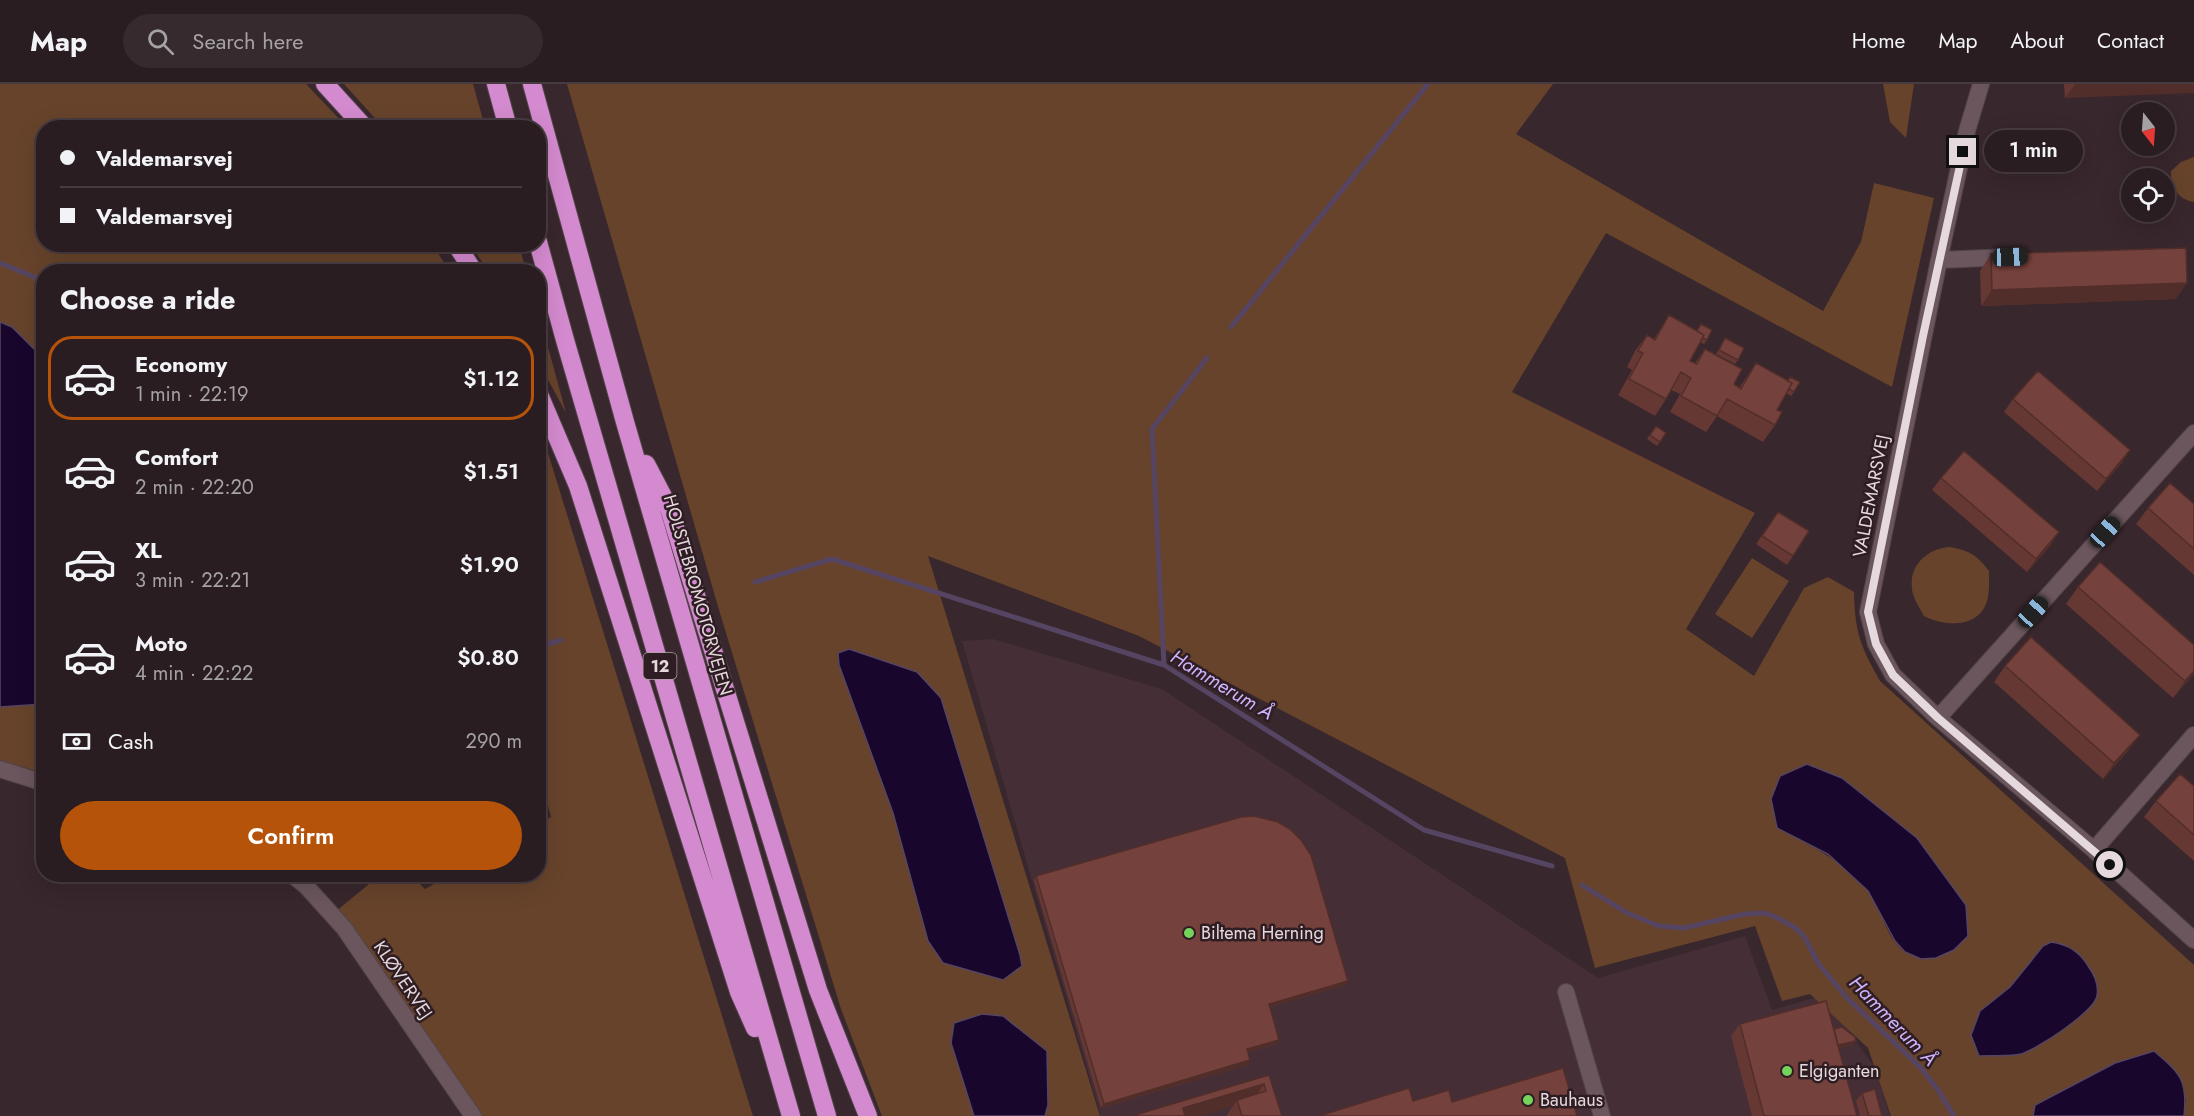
<!DOCTYPE html>
<meta charset="utf-8">
<style>
body{margin:0;font-family:Jost,sans-serif;background:#362a2f;color:#f1f3f6;height:100vh;display:flex;flex-direction:column;font-size:22px;white-space:nowrap}
*{box-sizing:border-box;margin:0}
p{font-size:20px;color:#a5a2a5}
.icon{flex:none;width:33px;height:33px;fill:none;stroke:currentColor;stroke-width:2;stroke-linecap:round;stroke-linejoin:round}
.map{position:relative;flex:1;overflow:hidden}
.side{position:absolute;left:36px;top:180px;width:510px;height:618px;display:flex;flex-direction:column;background:#2a1d22;border-radius:24px;box-shadow:0 6px 24px #0002,0 0 0 2px #463b40}
.side>*{flex:none}
.guide{position:absolute;left:36px;top:36px;width:510px;height:132px;border-radius:24px;box-shadow:0 6px 24px #0002,0 0 0 2px #463b40;display:grid;align-content:center;height:132px;padding:0 24px;background:#2a1d22}
.needle{width:39px;rotate:163deg}
.buttons{position:absolute;left:2121px;top:18px;display:grid;gap:12px}
.buttons a{display:grid;place-items:center;width:54px;height:54px;border-radius:50%;background:#2a1d22;box-shadow:0 6px 24px #0002,0 0 0 2px #463b40;font-size:30px}
.end{position:absolute;width:27px;height:27px;margin:-14px;border:8px solid #e5d9dd;background:#111;box-shadow:0 0 0 3px #111}
.from{border-radius:50%}
.bubble{position:absolute;height:42px;border-radius:21px;background:#2a1d22;box-shadow:0 6px 24px #0002,0 0 0 2px #463b40;font-size:20px;font-weight:600;line-height:42px;text-align:center}
.car{position:absolute;width:18px;height:36px;margin:-18px -9px;border-radius:8px;box-shadow:0 0 4px 2px #0007;background:linear-gradient(#222 24%,#8ab4d8 0 40%,#222 0 76%,#8ab4d8 0 86%,#222 0)}
.guide b{display:flex;align-items:center;gap:21px;height:57px;font-size:22px}
.guide b+b{border-top:2px solid #463b40}
.guide i{width:15px;height:15px;background:#f1f3f6}
ul{padding:0;list-style:none}
li{display:flex;align-items:center;gap:18px;height:84px;margin:0 12px 9px;padding:0 12px;border:3px solid transparent;border-radius:24px}
li div{flex:1}
li b{display:block;font-size:22px}
li em{font-style:normal;font-weight:600}
li.on{border-color:#b45309}
li>.icon{width:54px;height:54px;stroke-width:1.5}
h2{padding:0 24px;font-size:27px;line-height:72px}
.pay{display:flex;align-items:center;gap:15px;height:66px;padding:0 24px;font-size:22px}
.pay p{margin-inline-start:auto}
.cta{display:flex;gap:12px;margin-top:auto;padding:12px 24px}
.cta a{flex:1;height:69px;border-radius:36px;background:#b45309;color:#fff;font-size:24px;font-weight:600;line-height:69px;text-align:center}
header{display:flex;align-items:center;gap:36px;box-sizing:border-box;height:84px;padding:0 30px;background:#2a1d22;border-bottom:2px solid #463b40}
header strong{font-size:28px}
nav{display:flex;gap:33px;margin-inline-start:auto;font-size:21px}
.search{width:420px;height:54px;background:#362a2f;display:flex;align-items:center;gap:15px;box-sizing:border-box;padding:0 21px;border-radius:33px;color:#a5a2a5;font-size:22px}
.map>svg:first-child{display:block}
.built{fill:#462e36}
.green{fill:#67432b;fill-rule:evenodd}
.water{fill:#18062d;stroke:#564562;stroke-width:1.5}
.lines{fill:none;stroke-linecap:round;stroke-linejoin:round}
.stream{stroke:#564562;stroke-width:5}
.minor-casing{stroke:#524449;stroke-width:18}
.motorway-casing{stroke:#524449;stroke-width:20}
.minor{stroke:#6a565c;stroke-width:16}
.motorway{stroke:#d48acf;stroke-width:18}
.wall{fill:#653834}
.shaded-wall{fill:#522e2a}
.building{fill:#75413c;stroke:#522e2a;stroke-width:1.5}
.route{stroke:#e5d9dd;stroke-width:8}
.poi-dot{fill:#75d25b;stroke:#2e1d23;stroke-width:2}
.labels{text-anchor:middle;dominant-baseline:central;stroke-width:5;stroke-linejoin:round;paint-order:stroke}
.shield{fill:#2e1d23;stroke:#aea1a5;stroke-width:1.5}
.shield-label{font-size:16px;font-weight:bold;fill:#e5d9dd}
.street-label{font-size:18px;fill:#e5d9dd;stroke:#2e1d23}
.poi-label{font-size:18px;fill:#e5d9dd;stroke:#2e1d23;text-anchor:start}
.water-label{font-size:20px;font-style:italic;fill:#ceb3fc;stroke:#2e1d23}
</style>
<header>
<strong>Map</strong>
<div class="search"><svg class="icon" aria-label="search" viewBox="0 0 24 24"><circle cx="10" cy="10" r="6"/><path d="M15 15l6 6"/></svg>Search here</div>
<nav><a>Home</a><a>Map</a><a>About</a><a>Contact</a></nav>
</header>
<div class="map">
<svg width="2194" height="1032" viewBox="0 0 2194 1032">
<rect width="100%" height="100%" fill="#38272d"/>
<path class="built" d="M 993,555 L 1162,605 L 1598,894 L 1745,852 L 1772,926 L 1824,911 L 1875,984 L 1890,1032 L 1101,1032 L 962,557 Z"/>
<path class="green" d="M 0,0 L 306,0 L 347,43 L 44,44 L 44,160 L 433,161 L 449,187 L 44,188 L 43,275 L 12,243 L 0,238 Z
M 344,0 L 473,0 L 485,43 L 383,43 Z
M 567,0 L 1553,0 L 1516,50 L 1823,227 L 1861,158 L 1874,99 L 1934,114 L 1892,303 L 1606,149 L 1512,308 L 1755,429 L 1686,545 L 1754,592 L 1804,504 L 1828,493 L 1854,508 C 1855,549 1860,561 1880,597 L 2194,881 L 2194,1032 L 2184,1032 L 2186,1014 L 2036,1020 L 2033,1032 L 1891,1032 L 1868,964 L 1810,910 L 1782,917 L 1755,842 L 1595,884 L 1565,774 L 1139,552 L 928,472 L 1100,1032 L 1045,1032 L 1048,1021 L 951,959 L 974,1032 L 882,1032 L 841,925 L 719,526 ZM 838,569 L 1003,896 L 928,857 L 893,729 L 839,581 ZM 1807,680 L 1842,694 L 1917,754 L 1966,821 L 1936,874 C 1925,875 1916,875 1905,868 C 1885,854 1882,824 1867,806 C 1842,776 1810,761 1777,744 Z
M 1883,0 L 1914,0 L 1906,54 L 1890,38 Z
M 2194,73 L 2194,118 C 2178,116 2170,102 2171,87 L 2181,78 Z
M 471,161 L 519,161 L 526,187 L 488,187 Z
M 539,230 L 566,329 L 539,279 Z
M 539,345 L 544,356 L 753,1032 L 481,1032 L 335,828 L 380,791 L 411,791 L 425,805 L 450,791 L 538,790 L 539,740 L 551,733 L 542,698 L 538,696 Z
M 1949,463 C 1969,466 1977,471 1989,487 C 1989,497 1990,511 1986,520 C 1976,545 1943,542 1924,532 C 1920,524 1913,515 1912,505 C 1909,481 1927,465 1949,463 Z
M 1752,474 L 1789,497 L 1752,554 L 1715,530 Z
M 43,620 L 43,689 L 0,676 L 0,623 Z"/>
<path class="water" d="M 0,238 L 12,243 L 44,275 L 43,620 L 0,623 Z
M 849,565 L 917,588 L 941,614 L 1020,871 L 1022,882 L 1003,896 L 943,879 L 928,857 L 893,729 L 839,581 L 838,569 Z
M 1807,680 L 1842,694 L 1917,754 L 1966,821 L 1968,852 L 1954,866 L 1936,874 L 1921,875 L 1905,868 L 1895,857 L 1868,807 L 1828,770 L 1777,744 L 1771,715 L 1780,692 Z
M 2051,858 C 2067,860 2080,868 2088,882 C 2094,890 2099,901 2097,912 C 2094,928 2036,966 2021,970 C 2008,973 1991,971 1979,972 L 1971,951 L 1980,927 L 2010,903 L 2043,862 Z
M 982,930 L 1003,932 L 1047,967 L 1048,1021 L 1045,1032 L 974,1032 L 951,959 L 954,939 Z
M 2154,967 C 2180,989 2188,996 2184,1032 L 2033,1032 L 2035,1021 L 2115,979 Z"/>
<g class="lines">
<path class="stream" d="M 0,179 L 44,197
M 1231,243 L 1428,0
M 755,498 L 832,475 L 1164,581 L 1424,746 L 1552,782
M 538,563 L 561,556
M 1164,581 L 1152,345 L 1207,274
M 1582,801 L 1627,829 L 1659,842 L 1684,844 L 1745,830 L 1765,829 L 1780,835 L 1797,845 L 1805,854 L 1818,879 L 1846,913 L 1920,983 L 1938,1006 L 1954,1032"/>
<defs>
<path id="minor" d="M 1981,0 L 1967,47 L 1939,176 L 1868,528 L 1876,560 L 1893,591 L 1938,634 L 2094,766 L 2194,856
M 1939,176 L 2010,173
M 1938,634 L 2194,349
M 0,685 L 44,699
M 2094,766 L 2194,651
M 291,790 L 306,802 L 344,844 L 473,1032
M 1566,908 L 1602,1032"/>
<path id="motorway" d="M 325,0 L 365,44
M 496,0 L 508,44
M 532,0 L 625,338 L 827,1032
M 538,158 L 565,256 L 791,1032
M 456,160 L 474,188
M 538,308 L 578,402 L 739,908 L 755,944
M 646,380 L 669,424 L 818,906 L 868,1032"/>
</defs>
<use href="#minor" class="minor-casing"/>
<use href="#motorway" class="motorway-casing"/>
<use href="#minor" class="minor"/>
<use href="#motorway" class="motorway"/>
</g>
<path class="wall" d="M 2064,0 L 2194,0 L 2065,14 Z
M 1991,170 L 2176,215 L 1981,222 L 1980,187 Z
M 1669,231 L 1697,247 L 1701,240 L 1707,256 L 1704,260 L 1700,258 L 1690,277 L 1695,279 L 1705,265 L 1734,300 L 1739,304 L 1756,279 L 1794,308 L 1791,312 L 1786,309 L 1777,326 L 1775,341 L 1763,358 L 1717,332 L 1706,348 L 1670,328 L 1680,310 L 1671,306 L 1666,315 L 1655,332 L 1618,311 L 1632,286 L 1627,283 L 1635,267 L 1647,251 L 1654,255 Z
M 1725,254 L 1738,276 L 1735,280 L 1716,270 Z
M 2013,315 L 2122,379 L 2097,407 L 2004,328 Z
M 1656,342 L 1666,349 L 1657,362 L 1647,355 Z
M 1941,394 L 2051,461 L 2027,488 L 1932,406 Z
M 2194,420 L 2194,491 L 2136,440 L 2148,424 Z
M 1778,428 L 1793,472 L 1787,481 L 1756,460 Z
M 2078,503 L 2194,561 L 2194,590 L 2173,614 L 2066,520 Z
M 2005,582 L 2128,667 L 2103,695 L 1994,598 Z
M 2194,702 L 2194,777 L 2144,733 L 2156,717 Z
M 1036,792 L 1348,897 L 1345,901 L 1269,923 L 1279,956 L 1276,960 L 1248,968 L 1250,976 L 1247,981 L 1101,1024 L 1034,797 Z
M 1740,940 L 1834,945 L 1853,961 L 1839,964 L 1857,1032 L 1752,1032 L 1731,952 Z
M 1269,991 L 1282,1032 L 1226,1032 L 1233,1022 L 1200,1032 L 1132,1032 Z
M 1862,1009 L 1882,1032 L 1860,1032 L 1856,1017 Z"/>
<path class="shaded-wall" d="M 2075,0 L 2194,0 L 2194,9 L 2065,14 Z
M 2187,199 L 2176,215 L 1981,222 L 1992,206 Z
M 2130,366 L 2122,379 L 2097,407 L 2106,395 Z
M 2059,448 L 2051,461 L 2027,488 L 2036,475 Z
M 2194,587 L 2194,590 L 2173,614 L 2185,597 Z
M 2140,651 L 2128,667 L 2103,695 L 2114,679 Z
M 1348,897 L 1345,901 L 1266,924 L 1269,920 Z
M 1279,956 L 1276,960 L 1244,969 L 1247,965 Z
M 1856,957 L 1853,961 L 1828,967 L 1831,963 Z
M 1250,976 L 1247,981 L 1101,1024 L 1104,1020 Z
M 1264,1000 L 1253,1016 L 1237,1016 L 1233,1022 L 1200,1032 L 1177,1032 L 1183,1024 Z"/>
<path class="building" d="M 2186,164 L 2187,199 L 1992,206 L 1991,170 Z
M 1669,231 L 1704,251 L 1690,277 L 1697,280 L 1705,265 L 1742,285 L 1734,300 L 1741,305 L 1756,279 L 1792,299 L 1777,326 L 1782,328 L 1775,341 L 1727,315 L 1717,332 L 1681,312 L 1691,294 L 1681,288 L 1666,315 L 1629,295 L 1643,269 L 1638,267 L 1647,251 L 1655,256 Z
M 1701,240 L 1712,246 L 1707,256 L 1703,254 L 1704,251 L 1697,247 Z
M 1725,254 L 1744,264 L 1738,276 L 1719,266 Z
M 2038,287 L 2130,366 L 2106,395 L 2013,315 Z
M 1790,293 L 1800,298 L 1794,308 L 1789,305 L 1792,299 L 1788,297 Z
M 1656,342 L 1666,349 L 1660,358 L 1650,351 Z
M 1964,367 L 2059,448 L 2036,475 L 1941,394 Z
M 2170,399 L 2194,420 L 2194,465 L 2148,424 Z
M 1778,428 L 1809,447 L 1793,472 L 1762,452 Z
M 2100,478 L 2194,561 L 2194,587 L 2185,597 L 2078,503 Z
M 2031,553 L 2140,651 L 2114,679 L 2005,582 Z
M 2180,690 L 2194,702 L 2194,751 L 2156,717 Z
M 1254,732 L 1278,738 L 1290,745 L 1301,756 L 1311,771 L 1348,897 L 1269,920 L 1279,956 L 1247,965 L 1250,976 L 1104,1020 L 1036,792 L 1241,733 Z
M 1826,917 L 1857,1032 L 1764,1032 L 1740,940 Z
M 1842,943 L 1855,953 L 1856,957 L 1838,961 L 1834,945 Z
M 1563,984 L 1577,1032 L 1323,1032 L 1322,1031 L 1409,1004 L 1413,1017 L 1449,1006 L 1452,1018 Z
M 1269,991 L 1282,1032 L 1242,1032 L 1237,1016 L 1266,1007 L 1264,1000 L 1183,1024 L 1185,1032 L 1132,1032 Z
M 1875,1005 L 1882,1032 L 1869,1032 L 1862,1009 Z"/>
<g class="lines">
<path class="route" d="M 1963,68 L 1923,252 L 1868,528 L 1876,560 L 1893,591 L 1938,634 L 2110,781"/>
</g>
<g class="poi-dot">
<circle cx="1189" cy="849" r="6"/>
<circle cx="1787" cy="987" r="6"/>
<circle cx="1528" cy="1016" r="6"/>
</g>
<g class="labels">
<rect class="shield" x="643.5" y="569" width="33" height="26" rx="4.5"/>
<g class="shield-label">
<text x="660" y="582">12</text>
</g>
<g class="street-label">
<text transform="translate(1871 412) rotate(-79)">VALDEMARSVEJ</text>
<text transform="translate(698 511) rotate(74)">HOLSTEBROMOTORVEJEN</text>
<text transform="translate(403 896) rotate(56)">KLØVERVEJ</text>
</g>
<g class="poi-label">
<text x="1201" y="849">Biltema Herning</text>
<text x="1799" y="987">Elgiganten</text>
<text x="1540" y="1016">Bauhaus</text>
</g>
<g class="water-label">
<text transform="translate(1222 601) rotate(31)">Hammerum Å</text>
<text transform="translate(1893 937) rotate(46)">Hammerum Å</text>
</g>
</g>
</svg>
<div class="buttons">
<a><svg class="needle" viewBox="-14 -14 28 28"><path d="M0-13l5 13h-10z" fill="#e53935"/><path d="M0 13l5-13h-10z" fill="#a5a2a5"/></svg></a>
<a><svg class="icon" aria-label="locate" viewBox="0 0 24 24"><circle cx="12" cy="12" r="6"/><path d="M12 2v4M12 18v4M2 12h4M18 12h4"/></svg></a>
</div>
<i class="end from" style="left:2110px;top:781px"></i>
<i class="end" style="left:1963px;top:68px"></i>
<div class="bubble" style="left:1984px;top:46px;width:99px">1 min</div>
<i class="car" style="left:2010px;top:173px;rotate:88deg"></i>
<i class="car" style="left:2105px;top:448px;rotate:42deg"></i>
<i class="car" style="left:2033px;top:528px;rotate:42deg"></i>
<div class="guide">
<b><i class="from"></i>Valdemarsvej</b>
<b><i></i>Valdemarsvej</b>
</div>
<section class="side">
<h2>Choose a ride</h2>
<ul>
<li class="on"><svg class="icon" aria-label="car" viewBox="0 0 24 24"><path d="M5 17H2v-5l4-1 3-4h7l3 4 3 1v5h-3M9 17h6M6 11h13"/><circle cx="7" cy="17" r="2"/><circle cx="17" cy="17" r="2"/></svg><div><b>Economy</b><p>1 min · 22:19</p></div><em>$1.12</em></li>
<li><svg class="icon" aria-label="car" viewBox="0 0 24 24"><path d="M5 17H2v-5l4-1 3-4h7l3 4 3 1v5h-3M9 17h6M6 11h13"/><circle cx="7" cy="17" r="2"/><circle cx="17" cy="17" r="2"/></svg><div><b>Comfort</b><p>2 min · 22:20</p></div><em>$1.51</em></li>
<li><svg class="icon" aria-label="car" viewBox="0 0 24 24"><path d="M5 17H2v-5l4-1 3-4h7l3 4 3 1v5h-3M9 17h6M6 11h13"/><circle cx="7" cy="17" r="2"/><circle cx="17" cy="17" r="2"/></svg><div><b>XL</b><p>3 min · 22:21</p></div><em>$1.90</em></li>
<li><svg class="icon" aria-label="car" viewBox="0 0 24 24"><path d="M5 17H2v-5l4-1 3-4h7l3 4 3 1v5h-3M9 17h6M6 11h13"/><circle cx="7" cy="17" r="2"/><circle cx="17" cy="17" r="2"/></svg><div><b>Moto</b><p>4 min · 22:22</p></div><em>$0.80</em></li>
</ul>
<div class="pay"><svg class="icon" aria-label="cash" viewBox="0 0 24 24"><path d="M3 7h18v10H3z"/><circle cx="12" cy="12" r="2"/></svg>Cash<p>290 m</p></div>
<div class="cta"><a>Confirm</a></div>
</section>
</div>
